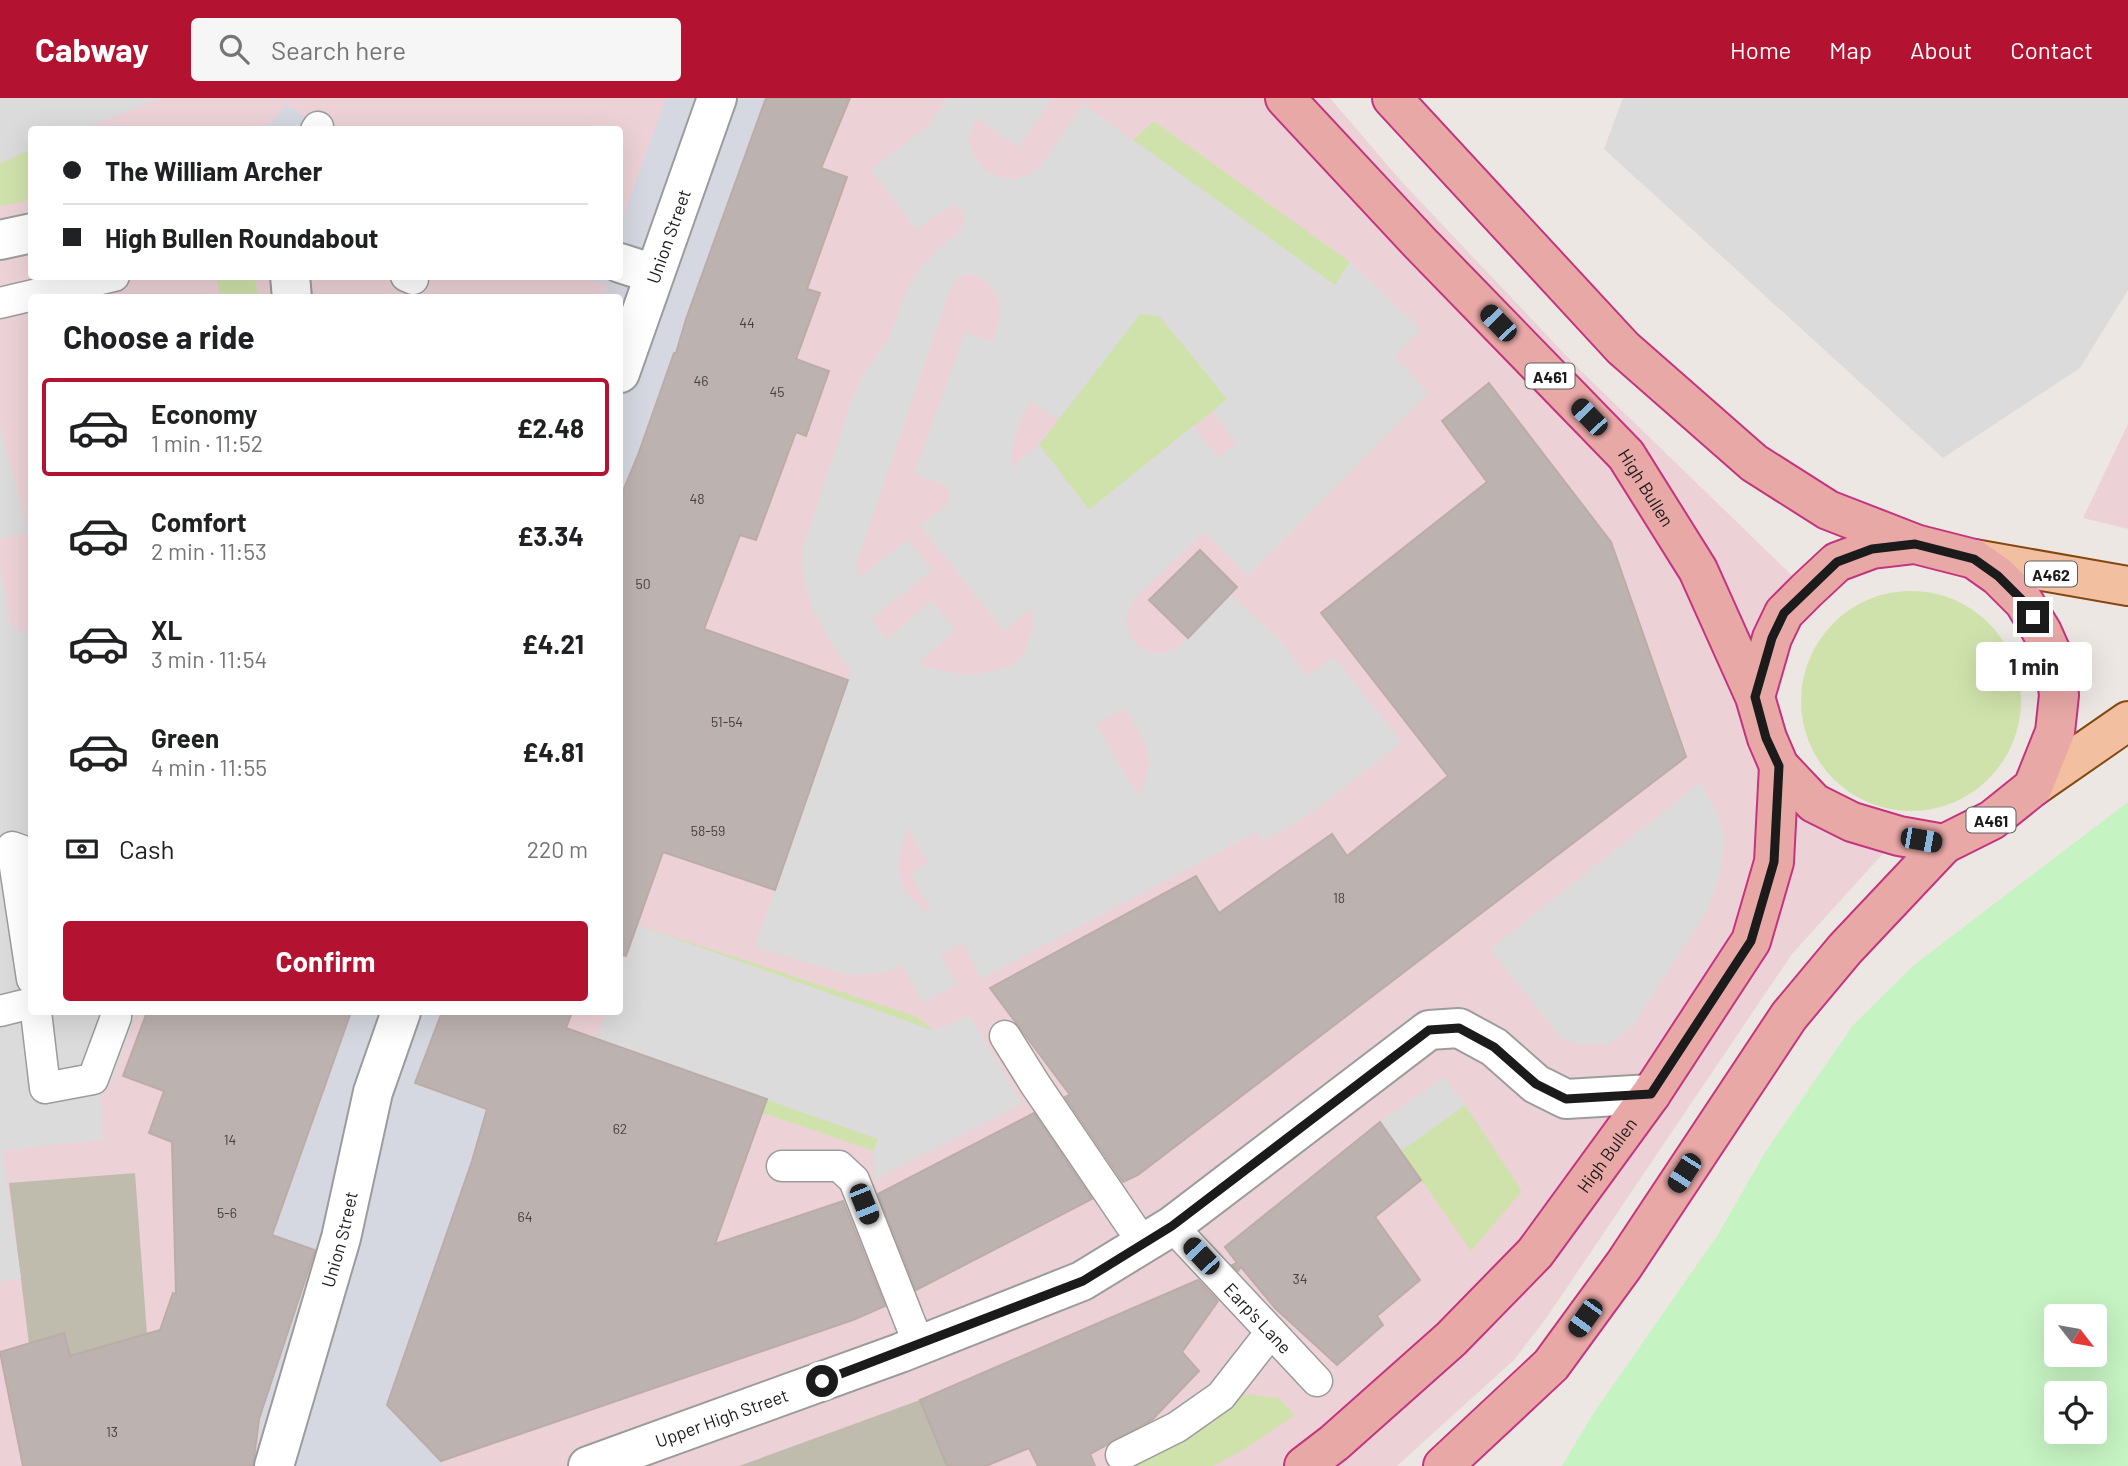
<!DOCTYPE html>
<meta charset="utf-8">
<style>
body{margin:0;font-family:Barlow,sans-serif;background:#f6f6f6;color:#202124;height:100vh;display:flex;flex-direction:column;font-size:26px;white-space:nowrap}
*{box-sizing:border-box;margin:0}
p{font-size:23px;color:#757577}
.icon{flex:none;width:38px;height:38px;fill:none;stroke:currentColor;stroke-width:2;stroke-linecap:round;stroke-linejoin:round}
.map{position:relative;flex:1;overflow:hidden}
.details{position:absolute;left:28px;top:196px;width:595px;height:721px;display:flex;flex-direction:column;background:#fff;border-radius:7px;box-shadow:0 7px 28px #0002}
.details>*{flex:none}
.hud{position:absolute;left:28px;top:28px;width:595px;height:154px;border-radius:7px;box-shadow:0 7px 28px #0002;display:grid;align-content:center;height:154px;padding:0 35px;background:#fff}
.needle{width:46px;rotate:121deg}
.buttons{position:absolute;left:2044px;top:1206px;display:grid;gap:14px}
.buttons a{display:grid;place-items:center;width:63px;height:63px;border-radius:7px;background:#fff;box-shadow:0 7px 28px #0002;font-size:35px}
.end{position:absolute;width:32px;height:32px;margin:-16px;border:9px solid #1b1b1b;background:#fff;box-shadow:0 0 0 4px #fff}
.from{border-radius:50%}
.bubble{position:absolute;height:49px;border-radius:7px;background:#fff;box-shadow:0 7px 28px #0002;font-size:23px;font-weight:700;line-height:49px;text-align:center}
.car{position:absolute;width:21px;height:42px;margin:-21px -10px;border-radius:9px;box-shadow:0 0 5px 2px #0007;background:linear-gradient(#222 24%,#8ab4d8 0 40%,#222 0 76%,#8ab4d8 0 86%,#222 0)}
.hud b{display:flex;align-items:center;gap:24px;height:66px;font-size:26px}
.hud b+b{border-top:2px solid #e0e0e0}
.hud i{width:18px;height:18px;background:#202124}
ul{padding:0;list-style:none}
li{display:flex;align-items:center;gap:21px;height:98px;margin:0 14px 10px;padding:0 21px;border:4px solid transparent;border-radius:7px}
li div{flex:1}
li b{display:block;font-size:26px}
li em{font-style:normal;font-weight:700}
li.on{border-color:#b31330}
li>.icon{width:63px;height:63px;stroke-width:1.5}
h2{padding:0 35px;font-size:32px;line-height:84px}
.pay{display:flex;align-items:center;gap:18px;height:77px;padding:0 35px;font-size:26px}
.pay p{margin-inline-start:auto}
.button{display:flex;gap:14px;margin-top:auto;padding:14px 35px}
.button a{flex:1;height:80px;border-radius:7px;background:#b31330;color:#fff;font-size:28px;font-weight:700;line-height:80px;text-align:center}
header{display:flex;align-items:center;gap:42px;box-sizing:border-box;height:98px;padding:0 35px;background:#b31330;color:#fff}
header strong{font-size:33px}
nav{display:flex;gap:38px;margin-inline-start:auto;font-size:24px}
.search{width:490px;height:63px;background:#f6f6f6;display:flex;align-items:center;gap:18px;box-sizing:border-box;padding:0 24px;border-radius:7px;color:#757577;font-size:26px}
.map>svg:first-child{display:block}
.commercial{fill:#ecd2d6;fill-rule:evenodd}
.construction{fill:#bfbcae}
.grass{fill:#d0e2ac}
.park{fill:#c6f3c2;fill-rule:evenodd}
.parking{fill:#dbdbdb;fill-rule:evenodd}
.plaza{fill:#d6d8e1}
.building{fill:#bcb2af;stroke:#bcaca6;stroke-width:2}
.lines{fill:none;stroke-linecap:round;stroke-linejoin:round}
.service-casing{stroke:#9c9c9c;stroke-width:33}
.pedestrian-casing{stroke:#9c9c9c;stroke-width:42}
.minor-casing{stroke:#9c9c9c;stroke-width:42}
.tertiary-casing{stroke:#9c9c9c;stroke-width:42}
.primary-casing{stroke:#84480e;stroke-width:42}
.trunk-casing{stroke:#c4347f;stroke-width:42}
.service{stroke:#fff;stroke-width:30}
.pedestrian{stroke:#fff;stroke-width:38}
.minor{stroke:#fff;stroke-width:38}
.tertiary{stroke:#fff;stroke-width:38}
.primary{stroke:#f2c0a1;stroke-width:38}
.trunk{stroke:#e8a8a6;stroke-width:38}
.route{stroke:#1b1b1b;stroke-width:9}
.labels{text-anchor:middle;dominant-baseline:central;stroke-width:5;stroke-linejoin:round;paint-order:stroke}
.number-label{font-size:14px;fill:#434140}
.shield{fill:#fff;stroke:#5f5f5f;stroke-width:2}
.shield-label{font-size:16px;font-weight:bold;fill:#1b1b1b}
.street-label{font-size:18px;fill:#1b1b1b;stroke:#fff}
</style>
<header>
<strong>Cabway</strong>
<div class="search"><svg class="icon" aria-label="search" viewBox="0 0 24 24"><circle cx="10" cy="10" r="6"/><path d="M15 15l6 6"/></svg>Search here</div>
<nav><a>Home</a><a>Map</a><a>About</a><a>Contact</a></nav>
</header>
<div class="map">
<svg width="2128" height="1368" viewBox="0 0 2128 1368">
<rect width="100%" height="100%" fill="#ece7e2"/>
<path class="commercial" d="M 0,0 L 1330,0 L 1401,83 L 1578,270 L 1807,492 L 1755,599 L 1779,668 L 1899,738 L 1792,856 L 1545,1222 L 1514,1262 L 1397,1368 L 0,1368 ZM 32,32 L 620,32 L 620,178 L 32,178 ZM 32,200 L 620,200 L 620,914 L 32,914 Z
M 2128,326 L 2128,431 L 2083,420 Z"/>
<path class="construction" d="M 135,1075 L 147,1236 L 70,1258 L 63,1235 L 29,1246 L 9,1085 Z
M 920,1302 L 947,1368 L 739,1368 Z"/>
<path class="grass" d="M 1154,23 L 1350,164 L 1335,188 L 1133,42 Z
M 31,52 L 31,102 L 0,108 L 0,65 Z
M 216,179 L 254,179 L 258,199 L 221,199 Z
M 1139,216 L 1159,218 L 1228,301 L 1089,412 L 1039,347 Z
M1801 603a110 110 0 1 1 220 0a110 110 0 1 1-220 0Z
M 637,827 L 915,918 L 935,933 L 934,933 Z
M 766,1001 L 878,1041 L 874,1053 L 762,1015 Z
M 1465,1007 L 1522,1093 L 1471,1153 L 1401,1053 Z
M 1233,1295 L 1279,1300 L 1295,1317 L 1243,1352 L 1213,1368 L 1121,1368 Z"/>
<path class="park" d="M 2128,704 L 2128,1368 L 1562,1368 L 1593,1316 L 1719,1135 L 1766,1053 L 1854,926 L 1914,867 ZM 2056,1218 L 2095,1218 L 2095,1256 L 2056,1256 ZM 2056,1295 L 2095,1295 L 2095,1334 L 2056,1334 Z"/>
<path class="parking" d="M 0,0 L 161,0 L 83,31 L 32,32 L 31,52 L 0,65 Z
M 948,0 L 1052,0 L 1019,49 L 976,20 L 968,41 L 972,57 L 985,72 L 1000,80 L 1016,81 L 1030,76 L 1042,67 L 1083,6 L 1335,187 L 1350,164 L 1421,232 L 1394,258 L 1428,295 L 1248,478 L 1204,434 L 1136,499 L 1129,511 L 1126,524 L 1131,540 L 1141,550 L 1152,555 L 1165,555 L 1176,551 L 1230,496 L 1282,544 L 1307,578 L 1334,559 L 1402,644 L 1315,712 L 1263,744 L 1257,734 L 981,881 L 963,845 L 941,856 L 957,887 L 922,905 L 903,867 L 887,874 L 849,877 L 755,849 L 851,574 L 830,543 L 811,508 L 802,470 L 803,451 L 851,304 L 862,278 L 889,241 L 907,191 L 919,171 L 939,150 L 959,135 L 965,126 L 964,115 L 958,109 L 951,107 L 916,132 L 871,71 L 929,27 ZM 970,176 L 979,179 L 988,185 L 996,195 L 1000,208 L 1000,222 L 992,244 L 965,234 L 914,376 L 949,389 L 950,404 L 920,428 L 1004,533 L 1030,511 L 1034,526 L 1025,554 L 1014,566 L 986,575 L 969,577 L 936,572 L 921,566 L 923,560 L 956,533 L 932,503 L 886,541 L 872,520 L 933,472 L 908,442 L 860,479 L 856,467 L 950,191 L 959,179 ZM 1140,216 L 1160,218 L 1227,301 L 1212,314 L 1237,345 L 1218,360 L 1193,328 L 1089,412 L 1039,347 L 1011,370 L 1011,355 L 1015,338 L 1020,321 L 1030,304 L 1059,321 ZM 1120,612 L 1129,615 L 1146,647 L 1149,661 L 1148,672 L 1143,688 L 1137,697 L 1096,626 ZM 907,730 L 928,765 L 911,776 L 930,811 L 927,814 L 906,795 L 901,783 L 898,770 L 900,756 Z
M 1623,0 L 2128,0 L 2128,192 L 2080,270 L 1943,360 L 1604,51 Z
M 0,330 L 28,433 L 0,441 Z
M 0,468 L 11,529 L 31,537 L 32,914 L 137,914 L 112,983 L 100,999 L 103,1041 L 2,1053 L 21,1180 L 0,1184 Z
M 1700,685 L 1720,720 L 1724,742 L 1721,771 L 1708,811 L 1632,929 L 1619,939 L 1606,946 L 1578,947 L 1560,939 L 1490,851 Z
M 637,827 L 934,933 L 969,917 L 1022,1006 L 874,1082 L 874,1053 L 878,1041 L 596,941 L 606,914 L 620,914 L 620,875 Z
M 1444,979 L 1465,1007 L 1401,1053 L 1380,1024 Z"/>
<path class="plaza" d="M 666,0 L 766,0 L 620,409 L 620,200 L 604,199 L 608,188 L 580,179 L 620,178 L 620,127 Z
M 286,6 L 322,31 L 265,32 Z
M 351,914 L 441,914 L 415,985 L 489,1011 L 387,1307 L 441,1363 L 443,1368 L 190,1368 Z"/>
<path class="building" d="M 766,0 L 850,0 L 821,70 L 847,79 L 807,191 L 820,195 L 796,261 L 829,273 L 806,338 L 796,334 L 756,442 L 740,437 L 704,531 L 848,582 L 775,792 L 663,754 L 626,858 L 620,857 L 620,400 L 638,357 L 674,255 L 676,255 L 686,221 Z
M 1489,285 L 1611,444 L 1686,659 L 1138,1077 L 1123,1084 L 1065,999 L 1070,997 L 990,890 L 1196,778 L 1219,815 L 1332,736 L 1347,758 L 1448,678 L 1321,515 L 1487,384 L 1442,323 Z
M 1200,452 L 1237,489 L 1188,540 L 1149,502 Z
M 147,914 L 351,914 L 272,1137 L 315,1152 L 259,1321 L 253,1368 L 23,1368 L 0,1254 L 64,1235 L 70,1258 L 160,1232 L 173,1195 L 176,1196 L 172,1044 L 149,1035 L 164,993 L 123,978 Z
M 442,914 L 572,914 L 566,930 L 767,1001 L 715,1146 L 843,1103 L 885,1208 L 853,1222 L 441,1363 L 387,1307 L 472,1063 L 487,1011 L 415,985 Z
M 1034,1015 L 1092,1101 L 916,1192 L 878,1096 Z
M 1380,1024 L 1421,1082 L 1375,1119 L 1420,1182 L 1377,1218 L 1383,1227 L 1337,1267 L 1275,1210 L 1241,1169 L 1238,1173 L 1232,1167 L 1237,1165 L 1225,1149 Z
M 1198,1182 L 1218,1203 L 1182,1254 L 1199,1273 L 1152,1322 L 1090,1356 L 1095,1368 L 1038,1368 L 1029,1350 L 986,1368 L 947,1368 L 920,1302 Z"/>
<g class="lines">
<defs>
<g id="service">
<path d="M 316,32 L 318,29"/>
<path d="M 406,178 L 413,181"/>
<path d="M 0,205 L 114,178"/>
<path d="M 32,756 L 12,749 L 32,881"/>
<path d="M 0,913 L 32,905"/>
<path d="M 36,914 L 45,990 L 93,981 L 116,919 L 115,914"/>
<path d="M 1005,938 L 1035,986 L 1143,1145"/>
<path d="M 782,1068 L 839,1068 L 854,1082 L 919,1247"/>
<path id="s1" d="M 1172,1128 L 1317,1283"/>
<path d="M 1121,1357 L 1177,1329 L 1221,1298 L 1271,1234"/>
</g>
<g id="pedestrian">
<path d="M 620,165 L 654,176"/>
<path id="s2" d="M 620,275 L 717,0"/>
<path id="s3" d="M 274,1368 L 341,1140 L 373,994 L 401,914"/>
</g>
<path id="minor" d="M 0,142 L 32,135
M 290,178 L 292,200"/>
<g id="tertiary">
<path id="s4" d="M 588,1368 L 900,1255 L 1082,1183 L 1172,1128 L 1429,932 L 1459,930 L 1494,949 L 1536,986 L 1566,1001 L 1651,996"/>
</g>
<path id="primary" d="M 1974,461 L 2128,488
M 2033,689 L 2128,623"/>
<g id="trunk">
<path id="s5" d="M 1285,0 L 1420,145 L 1626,357 L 1698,472 L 1755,599 L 1767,640 L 1779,668 L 1814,705 L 1852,724 L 1899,738 L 1944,746 L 1992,722 L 2033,689 L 2055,634 L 2059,597 L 2054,561 L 2042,534 L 2024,504 L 1998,478 L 1974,461 L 1915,446 L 1872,451 L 1837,464 L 1807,492 L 1784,515 L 1772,540 L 1755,599"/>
<path d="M 1392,0 L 1623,250 L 1754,365 L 1828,412 L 1913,445"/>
<path id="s6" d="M 1304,1368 L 1334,1345 L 1451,1241 L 1535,1155 L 1651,996 L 1751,843 L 1774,764 L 1779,668"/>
<path d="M 1443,1368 L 1551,1267 L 1624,1167 L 1789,918 L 1845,851 L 1944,746"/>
</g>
</defs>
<use href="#service" class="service-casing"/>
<use href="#pedestrian" class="pedestrian-casing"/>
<use href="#minor" class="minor-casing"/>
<use href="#tertiary" class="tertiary-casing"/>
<use href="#primary" class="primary-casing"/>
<use href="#trunk" class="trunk-casing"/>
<use href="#service" class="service"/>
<use href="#pedestrian" class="pedestrian"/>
<use href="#minor" class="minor"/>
<use href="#tertiary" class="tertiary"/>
<use href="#primary" class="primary"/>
<use href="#trunk" class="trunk"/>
</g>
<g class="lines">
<path class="route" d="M 822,1283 L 1083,1183 L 1172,1128 L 1429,932 L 1459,930 L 1494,949 L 1536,986 L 1566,1001 L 1651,996 L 1751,843 L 1774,764 L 1779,668 L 1766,640 L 1755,599 L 1772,540 L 1784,515 L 1837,464 L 1872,451 L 1915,446 L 1974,461 L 1998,478 L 2024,504 L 2033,519"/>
</g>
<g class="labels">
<g class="number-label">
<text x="747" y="224">44</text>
<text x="701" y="282">46</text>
<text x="777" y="293">45</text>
<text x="697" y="400">48</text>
<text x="643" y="485">50</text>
<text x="727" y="623">51-54</text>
<text x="708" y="732">58-59</text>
<text x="1339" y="799">18</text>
<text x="620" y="1030">62</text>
<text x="230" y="1041">14</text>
<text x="227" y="1114">5-6</text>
<text x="525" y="1118">64</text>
<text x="1300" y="1180">34</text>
<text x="112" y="1333">13</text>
</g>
<g class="shield">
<rect x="1525.5" y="265.5" width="49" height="25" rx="5"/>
<rect x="2025" y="463.5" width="52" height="25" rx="5"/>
<rect x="1966.5" y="709.5" width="49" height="25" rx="5"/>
</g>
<g class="shield-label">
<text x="1550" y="278">A461</text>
<text x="2051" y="476">A462</text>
<text x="1991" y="722">A461</text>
</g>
<g class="street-label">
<text stroke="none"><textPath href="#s2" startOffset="145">Union Street</textPath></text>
<text stroke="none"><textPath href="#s5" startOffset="532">High Bullen</textPath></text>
<text stroke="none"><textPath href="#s6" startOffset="436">High Bullen</textPath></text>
<text stroke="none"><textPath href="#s3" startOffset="236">Union Street</textPath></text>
<text stroke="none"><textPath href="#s1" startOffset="126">Earp's Lane</textPath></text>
<text stroke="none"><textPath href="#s4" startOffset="142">Upper High Street</textPath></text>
</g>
</g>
</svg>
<div class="buttons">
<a><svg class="needle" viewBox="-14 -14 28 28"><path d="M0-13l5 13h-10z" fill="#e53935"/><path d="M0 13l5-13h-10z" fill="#757577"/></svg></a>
<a><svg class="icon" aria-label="locate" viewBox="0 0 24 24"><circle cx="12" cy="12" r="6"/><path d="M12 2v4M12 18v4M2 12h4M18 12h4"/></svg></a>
</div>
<i class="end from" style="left:822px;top:1283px"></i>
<i class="end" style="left:2033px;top:519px"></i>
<div class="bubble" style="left:1976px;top:544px;width:116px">1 min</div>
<i class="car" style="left:1498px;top:225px;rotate:316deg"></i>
<i class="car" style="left:1589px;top:319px;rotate:316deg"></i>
<i class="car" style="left:1921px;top:742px;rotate:100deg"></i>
<i class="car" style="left:1684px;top:1075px;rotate:213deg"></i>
<i class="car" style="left:864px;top:1106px;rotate:158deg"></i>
<i class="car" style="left:1201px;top:1158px;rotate:317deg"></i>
<i class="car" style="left:1585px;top:1220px;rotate:216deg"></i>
<div class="hud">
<b><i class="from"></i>The William Archer</b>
<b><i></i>High Bullen Roundabout</b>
</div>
<section class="details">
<h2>Choose a ride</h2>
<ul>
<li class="on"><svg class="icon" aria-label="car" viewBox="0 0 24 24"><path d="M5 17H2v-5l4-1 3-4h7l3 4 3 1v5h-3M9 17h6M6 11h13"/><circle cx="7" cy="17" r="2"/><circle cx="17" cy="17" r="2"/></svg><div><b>Economy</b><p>1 min · 11:52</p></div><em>£2.48</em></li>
<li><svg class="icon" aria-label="car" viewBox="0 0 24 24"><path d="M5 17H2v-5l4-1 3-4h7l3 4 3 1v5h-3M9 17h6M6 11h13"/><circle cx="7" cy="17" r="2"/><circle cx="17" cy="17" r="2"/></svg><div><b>Comfort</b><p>2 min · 11:53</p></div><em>£3.34</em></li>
<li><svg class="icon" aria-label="car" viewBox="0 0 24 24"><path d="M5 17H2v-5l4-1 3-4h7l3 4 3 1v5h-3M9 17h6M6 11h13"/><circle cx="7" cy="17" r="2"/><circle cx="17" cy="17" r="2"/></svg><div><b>XL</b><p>3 min · 11:54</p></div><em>£4.21</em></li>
<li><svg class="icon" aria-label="car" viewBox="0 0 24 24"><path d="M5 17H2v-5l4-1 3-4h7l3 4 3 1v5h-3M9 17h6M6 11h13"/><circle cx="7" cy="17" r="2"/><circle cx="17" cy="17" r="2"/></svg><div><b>Green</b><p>4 min · 11:55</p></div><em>£4.81</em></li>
</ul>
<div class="pay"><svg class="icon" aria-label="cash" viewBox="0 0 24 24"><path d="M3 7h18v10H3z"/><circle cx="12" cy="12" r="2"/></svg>Cash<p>220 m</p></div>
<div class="button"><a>Confirm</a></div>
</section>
</div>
